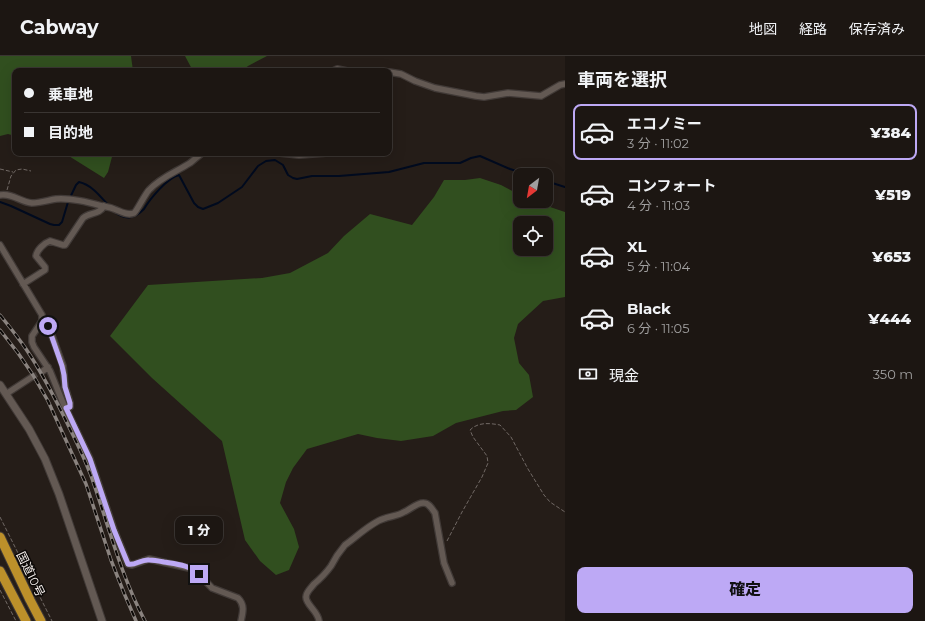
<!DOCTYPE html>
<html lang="ja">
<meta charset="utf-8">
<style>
body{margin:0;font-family:Montserrat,"Noto Sans JP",sans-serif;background:#292320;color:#f1f3f6;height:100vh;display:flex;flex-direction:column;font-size:15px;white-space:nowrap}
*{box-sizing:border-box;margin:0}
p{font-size:13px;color:#a09f9f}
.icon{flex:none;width:22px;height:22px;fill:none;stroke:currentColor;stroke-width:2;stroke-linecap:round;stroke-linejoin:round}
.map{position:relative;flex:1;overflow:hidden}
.details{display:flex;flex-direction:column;background:#1c1612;width:360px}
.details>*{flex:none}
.banner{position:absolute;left:12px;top:12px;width:380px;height:88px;border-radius:8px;box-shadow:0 4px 16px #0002,0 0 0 1px #3a3532;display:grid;align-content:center;height:88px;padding:0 12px;background:#1c1612}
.needle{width:26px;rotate:211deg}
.buttons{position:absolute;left:513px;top:112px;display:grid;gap:8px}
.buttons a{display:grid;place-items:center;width:40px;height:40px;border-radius:8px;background:#1c1612;box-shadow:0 4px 16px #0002,0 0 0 1px #3a3532;font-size:20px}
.end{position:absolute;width:18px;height:18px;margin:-9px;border:5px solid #bda9f5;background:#111;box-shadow:0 0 0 2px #111}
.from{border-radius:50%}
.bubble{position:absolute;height:28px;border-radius:8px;background:#1c1612;box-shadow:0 4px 16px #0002,0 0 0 1px #3a3532;font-size:13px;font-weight:800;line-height:28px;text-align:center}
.banner b{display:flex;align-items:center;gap:14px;height:38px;font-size:15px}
.banner b+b{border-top:1px solid #3a3532}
.banner i{width:10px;height:10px;background:#f1f3f6}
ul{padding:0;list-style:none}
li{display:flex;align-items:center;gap:12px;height:56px;margin:0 8px 6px;padding:0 4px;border:2px solid transparent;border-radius:8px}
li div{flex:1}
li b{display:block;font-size:15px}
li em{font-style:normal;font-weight:800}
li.on{border-color:#bda9f5}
li>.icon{width:36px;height:36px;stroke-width:1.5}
h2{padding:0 12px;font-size:18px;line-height:48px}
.pay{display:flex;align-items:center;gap:10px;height:44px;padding:0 12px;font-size:15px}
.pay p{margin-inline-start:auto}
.primary-button{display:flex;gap:8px;margin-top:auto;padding:8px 12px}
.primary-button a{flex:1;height:46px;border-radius:8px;background:#bda9f5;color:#111;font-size:16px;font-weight:800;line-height:46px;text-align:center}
header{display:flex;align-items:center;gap:24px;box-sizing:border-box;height:56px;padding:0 20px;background:#1c1612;border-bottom:1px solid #3a3532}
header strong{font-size:19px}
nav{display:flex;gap:22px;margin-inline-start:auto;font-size:14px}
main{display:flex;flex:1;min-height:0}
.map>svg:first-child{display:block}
.forest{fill:#314f1f;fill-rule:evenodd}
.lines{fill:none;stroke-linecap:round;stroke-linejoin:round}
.stream{stroke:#000a1e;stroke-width:2}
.minor-tunnel{stroke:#443c38;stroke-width:5.5;stroke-dasharray:5.5 3;stroke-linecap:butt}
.minor-casing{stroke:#413a37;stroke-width:8}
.tertiary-casing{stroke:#413a37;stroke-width:9}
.trunk-casing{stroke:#413a37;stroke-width:11}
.path{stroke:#716965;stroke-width:1;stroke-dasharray:4 2;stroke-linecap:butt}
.minor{stroke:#635953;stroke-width:5.5}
.tertiary{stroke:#635953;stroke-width:7}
.trunk{stroke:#bc902a;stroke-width:9}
.rail-casing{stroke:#8a837f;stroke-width:3.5}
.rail{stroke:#0b0806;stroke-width:2;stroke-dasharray:6;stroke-linecap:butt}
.route{stroke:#bda9f5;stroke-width:5}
.labels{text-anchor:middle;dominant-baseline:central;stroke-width:3;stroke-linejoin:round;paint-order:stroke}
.street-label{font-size:12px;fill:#f4eeeb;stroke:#0b0806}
</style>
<header>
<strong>Cabway</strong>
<nav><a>地図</a><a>経路</a><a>保存済み</a></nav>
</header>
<main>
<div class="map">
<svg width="565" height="565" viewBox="0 0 565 565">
<rect width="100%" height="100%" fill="#251d18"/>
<path class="forest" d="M 0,0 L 131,0 L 133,15 L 15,15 L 15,80 L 8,78 L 0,80 Z
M 185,0 L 267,0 L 248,10 L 242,15 L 193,15 Z
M 64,97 L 113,97 L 108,116 L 104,122 Z
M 480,122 L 501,129 L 520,139 L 520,145 L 532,145 L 565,156 L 565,241 L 543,245 L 518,268 L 514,282 L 519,307 L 529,319 L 533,341 L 516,354 L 503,355 L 456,367 L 433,380 L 401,385 L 377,382 L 358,378 L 307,393 L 293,412 L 286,426 L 280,447 L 294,473 L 299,491 L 289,514 L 276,519 L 260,505 L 245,484 L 222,385 L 152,322 L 110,280 L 148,229 L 262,222 L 290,217 L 328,197 L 344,180 L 370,158 L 412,169 L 434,141 L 444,124 L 465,124 ZM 520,167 L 546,167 L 546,193 L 520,193 Z"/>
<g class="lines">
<path class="stream" d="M 546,125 L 565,131
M 0,146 L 11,150 L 50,168 L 54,169 L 59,169 L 62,166 L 68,146 L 76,129 L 79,126 C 92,129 100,140 109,150
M 113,155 C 125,164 133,164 144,153 C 150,143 167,122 179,119 L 194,147 L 198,151 L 203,153 L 218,147 L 242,131 L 258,110 L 266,105 L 275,104 L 283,109 L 288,119 L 293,122 L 297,123 L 312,120 L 339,120 L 389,116 L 424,107 L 460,107 L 471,102 L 480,100 L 510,113 L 529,119"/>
<path class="minor-tunnel" d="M 32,321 L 43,315"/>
<defs>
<path id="minor" d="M 333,15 L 337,13 L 347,15
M 389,16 L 401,18 L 415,25 L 435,32 L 476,40 L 484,41 L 508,37 L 541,40 L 560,29 L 565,28
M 280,97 L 299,99 L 326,97
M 0,139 C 13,137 20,146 32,147 C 40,147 49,144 56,143 C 72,142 87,146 102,150 C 106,151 110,151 114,153 C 120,155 127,160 134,157 C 137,155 145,138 149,134 C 161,121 176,116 190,107 C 194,104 198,100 202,97
M 0,189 L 42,259 L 42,265 L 32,280 L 32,286 L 34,291 L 50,315 L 63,347 L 90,403 L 114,474 L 128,508 L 132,509 L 149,503 L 189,512 L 196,515 L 212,532 L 238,542 C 245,549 243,556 241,565
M 23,228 L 45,214 L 45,211 L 36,200 C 37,194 44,187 50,185 L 63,189 L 65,189 L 83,162 C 90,156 99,159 104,150
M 42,260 L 51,277 L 63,310 L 64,319 L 65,331 L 70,347 L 70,351 L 66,353
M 43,315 L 48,311
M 6,338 L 32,321
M 319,565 C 318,555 306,549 306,541 C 306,536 311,532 314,528 C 320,523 326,517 331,510 C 335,502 339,496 345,489 C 355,482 372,466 383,463 C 390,460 398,460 404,456 C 410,454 417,446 424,447 C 429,447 432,453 435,457 L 444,507 L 452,527"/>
<path id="tertiary" d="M 0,329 L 29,373 L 45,403 L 59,438 L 102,565"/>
<path id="trunk" d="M 0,481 L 30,544 L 41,565
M 0,515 L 26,565"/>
</defs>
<use href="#minor" class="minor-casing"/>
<use href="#tertiary" class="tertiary-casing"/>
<use href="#trunk" class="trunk-casing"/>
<path class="path" d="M 0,113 L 13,116
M 7,134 L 11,120 L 16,114 L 22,113 L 31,115
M 0,461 L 52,565
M 447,485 L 462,456 L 482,421 L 488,407 L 487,400 L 473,381 L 470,374 C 478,366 489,367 500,369 L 511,381 L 528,413 L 544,439 L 550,446 L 565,456
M 0,534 L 16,565"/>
<use href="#minor" class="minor"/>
<use href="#tertiary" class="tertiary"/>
<use href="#trunk" class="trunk"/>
<defs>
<path id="rail" d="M 0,259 C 9,270 18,281 26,293 C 43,318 57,346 70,373 C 77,387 84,402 90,417 C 108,467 120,518 145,565
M 0,274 L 18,297 L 33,319 L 48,345 L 69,391 L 86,428 L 111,504 L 124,537 L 136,565"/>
</defs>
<use href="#rail" class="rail-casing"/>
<use href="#rail" class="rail"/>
</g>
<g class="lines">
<path class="route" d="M 48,270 L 62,310 L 64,319 L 65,331 L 70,347 L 70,351 L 66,352 L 90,403 L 114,474 L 128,508 C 135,510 141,503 149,504 C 154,504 159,505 164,506 C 176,508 190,509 199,518"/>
</g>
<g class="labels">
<g class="street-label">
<text transform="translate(31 518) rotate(64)">国道10号</text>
</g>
</g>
</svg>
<div class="buttons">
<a><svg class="needle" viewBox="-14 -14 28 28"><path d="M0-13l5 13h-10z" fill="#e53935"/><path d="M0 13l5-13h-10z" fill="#a09f9f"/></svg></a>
<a><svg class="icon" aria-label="locate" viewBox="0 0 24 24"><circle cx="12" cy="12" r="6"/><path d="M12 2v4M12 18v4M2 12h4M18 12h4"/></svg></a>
</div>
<i class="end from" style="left:48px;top:270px"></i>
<i class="end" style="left:199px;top:518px"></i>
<div class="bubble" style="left:175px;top:460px;width:48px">1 分</div>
<div class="banner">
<b><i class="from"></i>乗車地</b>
<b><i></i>目的地</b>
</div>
</div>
<section class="details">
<h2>車両を選択</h2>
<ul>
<li class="on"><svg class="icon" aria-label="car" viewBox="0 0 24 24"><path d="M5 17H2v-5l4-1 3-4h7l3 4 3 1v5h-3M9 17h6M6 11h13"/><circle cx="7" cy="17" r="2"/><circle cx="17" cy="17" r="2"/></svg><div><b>エコノミー</b><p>3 分 · 11:02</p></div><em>¥384</em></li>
<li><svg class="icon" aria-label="car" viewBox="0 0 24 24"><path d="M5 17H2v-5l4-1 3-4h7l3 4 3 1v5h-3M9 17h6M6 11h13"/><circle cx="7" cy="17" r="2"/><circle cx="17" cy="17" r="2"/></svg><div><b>コンフォート</b><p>4 分 · 11:03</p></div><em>¥519</em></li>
<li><svg class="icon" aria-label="car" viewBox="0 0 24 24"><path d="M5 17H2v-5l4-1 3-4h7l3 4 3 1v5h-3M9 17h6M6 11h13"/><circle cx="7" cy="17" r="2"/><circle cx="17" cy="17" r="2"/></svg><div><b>XL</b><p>5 分 · 11:04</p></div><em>¥653</em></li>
<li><svg class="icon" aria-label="car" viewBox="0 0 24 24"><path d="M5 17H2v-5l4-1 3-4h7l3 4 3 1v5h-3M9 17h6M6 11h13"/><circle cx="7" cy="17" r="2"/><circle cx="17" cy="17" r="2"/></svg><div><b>Black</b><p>6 分 · 11:05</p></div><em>¥444</em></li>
</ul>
<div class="pay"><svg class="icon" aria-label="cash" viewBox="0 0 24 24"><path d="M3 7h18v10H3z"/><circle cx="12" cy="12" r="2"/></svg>現金<p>350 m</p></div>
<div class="primary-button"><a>確定</a></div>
</section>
</main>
